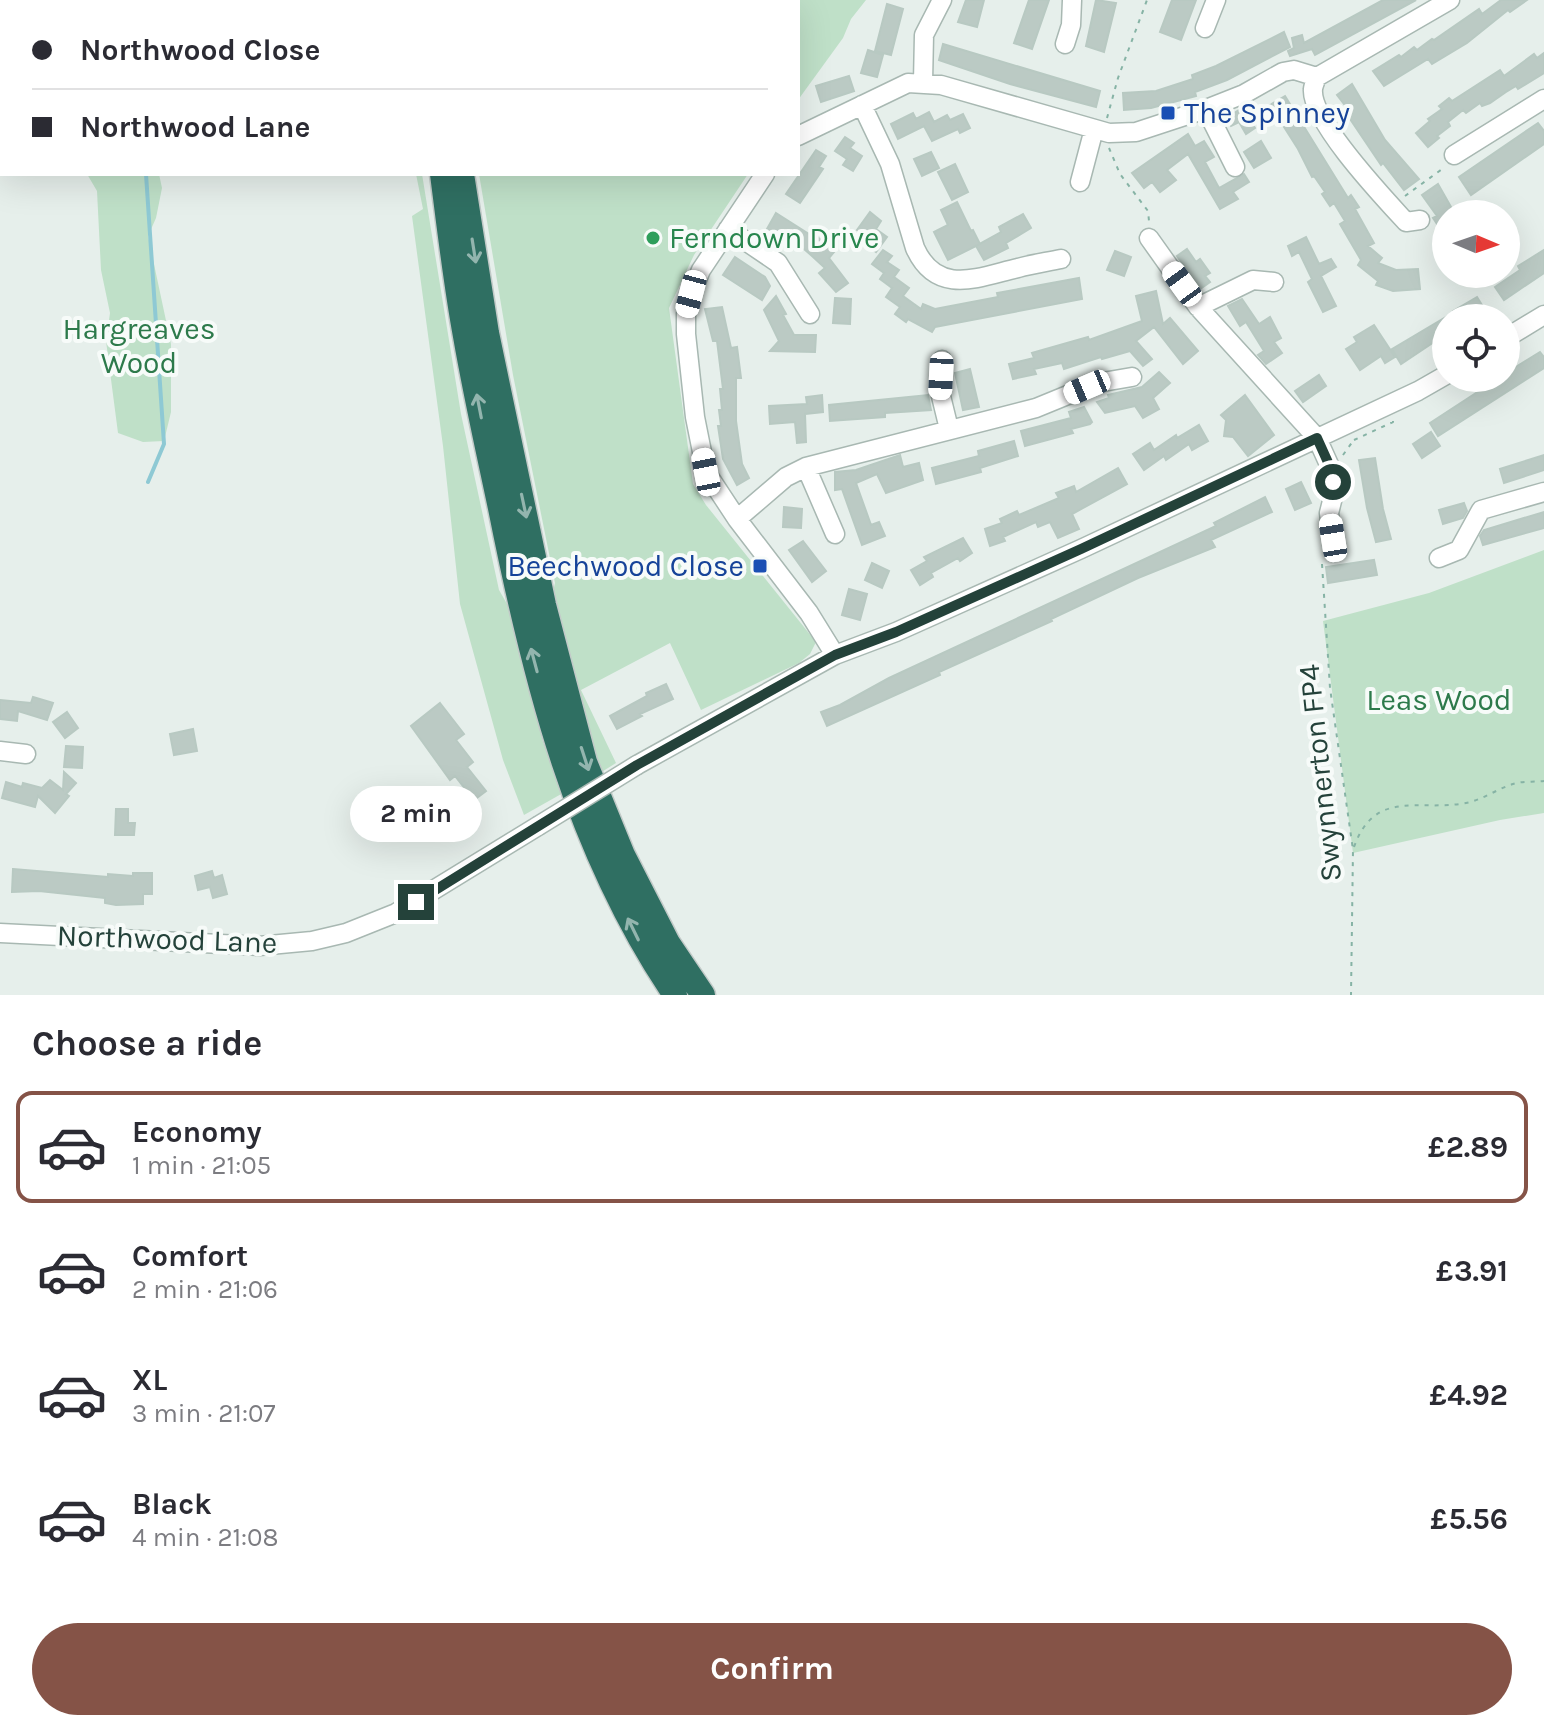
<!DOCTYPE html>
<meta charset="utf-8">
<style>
body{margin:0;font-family:Karla,sans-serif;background:#f2f2f3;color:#2b2b33;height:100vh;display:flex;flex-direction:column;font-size:30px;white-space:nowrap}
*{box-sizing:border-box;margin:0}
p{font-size:26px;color:#7c7c81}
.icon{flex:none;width:44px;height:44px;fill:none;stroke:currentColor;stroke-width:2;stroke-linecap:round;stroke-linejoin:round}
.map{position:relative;height:995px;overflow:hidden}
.side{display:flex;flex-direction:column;background:#fff;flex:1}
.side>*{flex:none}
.hud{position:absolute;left:0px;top:0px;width:800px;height:176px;box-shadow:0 8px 32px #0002;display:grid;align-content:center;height:176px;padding:0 32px;background:#fff}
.needle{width:52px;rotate:92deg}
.fabs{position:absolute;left:1432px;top:200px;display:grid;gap:16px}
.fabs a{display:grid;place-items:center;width:88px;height:88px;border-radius:50%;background:#fff;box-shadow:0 8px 32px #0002;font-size:40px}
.end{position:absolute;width:36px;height:36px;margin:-18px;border:10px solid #24423a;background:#fff;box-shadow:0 0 0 4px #fff}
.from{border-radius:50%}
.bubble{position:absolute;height:56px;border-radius:28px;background:#fff;box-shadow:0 8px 32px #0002;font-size:26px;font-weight:700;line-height:56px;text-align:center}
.car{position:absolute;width:24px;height:48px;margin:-24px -12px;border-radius:10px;box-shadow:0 0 6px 2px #0007;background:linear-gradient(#fff 24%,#345 0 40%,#fff 0 76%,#345 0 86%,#fff 0)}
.hud b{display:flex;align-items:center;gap:28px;height:76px;font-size:30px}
.hud b+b{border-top:2px solid #e1e1e2}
.hud i{width:20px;height:20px;background:#2b2b33}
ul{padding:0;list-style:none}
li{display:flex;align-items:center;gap:24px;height:112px;margin:0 16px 12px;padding:0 16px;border:4px solid transparent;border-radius:16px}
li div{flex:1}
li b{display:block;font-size:30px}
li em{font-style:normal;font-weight:700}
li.active{border-color:#855347}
li>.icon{width:72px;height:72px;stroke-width:1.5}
h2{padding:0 32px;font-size:36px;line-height:96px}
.primary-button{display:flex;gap:16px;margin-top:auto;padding:16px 32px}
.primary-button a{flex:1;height:92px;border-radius:48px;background:#855347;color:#fff;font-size:32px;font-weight:700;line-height:92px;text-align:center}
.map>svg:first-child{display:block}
.green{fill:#bfe0c8}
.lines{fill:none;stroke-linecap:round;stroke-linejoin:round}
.stream{stroke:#8ec9d4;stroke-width:4}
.building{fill:#bbcac4;stroke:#b8c9c2;stroke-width:2}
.minor-casing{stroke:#a8b8b2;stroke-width:21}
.highway-casing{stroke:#c2cac8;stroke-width:27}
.path{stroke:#86b3a5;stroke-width:2;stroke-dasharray:4 6;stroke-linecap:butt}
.minor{stroke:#fff;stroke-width:18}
.highway{stroke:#2f6f62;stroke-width:24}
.minor-bridge-casing{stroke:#a8b8b2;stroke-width:21;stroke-linecap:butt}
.minor-bridge{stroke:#fff;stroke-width:18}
.oneway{stroke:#93b5ae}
.route{stroke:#24423a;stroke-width:10}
.transit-dot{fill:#1a4fb4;stroke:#f7fbf9;stroke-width:3}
.leisure-dot{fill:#2e9e5b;stroke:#f7fbf9;stroke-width:3}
.labels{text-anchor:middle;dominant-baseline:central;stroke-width:8;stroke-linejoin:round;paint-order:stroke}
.transit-label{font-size:30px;fill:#164399;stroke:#f7fbf9;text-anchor:start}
.leisure-label{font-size:30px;fill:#27864d;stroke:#f7fbf9;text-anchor:start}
.park-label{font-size:30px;fill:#2d7a4b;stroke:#f7fbf9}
.street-label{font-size:30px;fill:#24423a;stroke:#f7fbf9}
</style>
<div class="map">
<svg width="1544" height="995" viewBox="0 0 1544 995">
<rect width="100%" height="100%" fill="#e6efeb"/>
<path class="green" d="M 11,0 L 365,0 L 10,2 Z
M 455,0 L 866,0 L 851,19 L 843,38 L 798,100 L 798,2 Z
M 87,174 L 159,174 L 162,188 L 156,218 L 148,236 L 171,344 L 171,412 L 164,441 L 143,442 L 118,433 L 106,341 L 110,313 L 101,270 L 97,191 Z
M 416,174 L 422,174 L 461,414 L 499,590 L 510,609 L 543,742 L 563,793 L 524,815 L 503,760 L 460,604 L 443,446 L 412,216 L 423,209 Z
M 479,174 L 748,174 L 694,255 L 669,308 L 693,484 L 706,505 L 816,642 L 810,654 L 799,663 L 701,710 L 670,643 L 581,690 L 616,763 L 600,773 L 551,600 L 555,583 L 513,375 Z
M 1544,550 L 1544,813 L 1500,820 L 1353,853 L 1323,621 L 1429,593 Z"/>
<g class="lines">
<path class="stream" d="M 104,0 L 104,2
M 19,2 L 22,0
M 0,21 L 2,17
M 146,174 L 164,444 L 148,482"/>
</g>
<path class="building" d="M 966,0 L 984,0 L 977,27 L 958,22 Z
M 1029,0 L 1049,0 L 1032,49 L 1014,43 Z
M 1096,0 L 1116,3 L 1104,52 L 1086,46 Z
M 1172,0 L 1196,0 L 1181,40 L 1160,32 Z
M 1383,0 L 1416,0 L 1315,55 L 1312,49 L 1290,56 L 1288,51 L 1294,48 L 1292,38 L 1302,35 L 1304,43 Z
M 1501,0 L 1527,0 L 1510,12 L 1508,10 L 1467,43 L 1432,64 L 1428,59 L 1384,86 L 1373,71 L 1399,55 L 1401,57 L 1414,47 L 1417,50 L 1432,39 L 1434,40 L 1479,9 L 1482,14 Z
M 887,4 L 903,9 L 891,55 L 875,51 Z
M 1284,32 L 1290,47 L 1227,80 L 1195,92 L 1196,96 L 1151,108 L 1124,110 L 1123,93 L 1156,91 L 1193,79 L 1192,75 L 1216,66 Z
M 943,44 L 1100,91 L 1096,107 L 1010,84 L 939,60 Z
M 868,50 L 883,55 L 877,77 L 861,73 Z
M 1544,53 L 1544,73 L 1518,89 L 1516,86 L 1506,92 L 1490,103 L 1482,106 L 1480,103 L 1466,113 L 1463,110 L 1448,122 L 1450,126 L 1437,136 L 1439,138 L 1428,147 L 1416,133 L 1430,121 L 1428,119 L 1442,109 L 1439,106 L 1449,98 L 1452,101 L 1500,70 L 1504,76 L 1534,54 L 1537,58 Z
M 849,76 L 854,91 L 821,102 L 816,86 Z
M 1352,84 L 1385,140 L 1419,179 L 1404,190 L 1383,163 L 1381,165 L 1344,110 L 1347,108 L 1337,95 Z
M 1285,96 L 1348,198 L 1351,195 L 1359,207 L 1355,209 L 1374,243 L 1368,246 L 1382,258 L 1378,263 L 1396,270 L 1418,269 L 1420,289 L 1393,291 L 1376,285 L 1378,281 L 1358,265 L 1361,260 L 1340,224 L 1345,221 L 1334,203 L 1330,206 L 1322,194 L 1325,192 L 1314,176 L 1312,177 L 1298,149 L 1270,105 Z
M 1242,108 L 1255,128 L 1246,134 L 1239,122 L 1231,126 L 1226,118 Z
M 929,112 L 934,122 L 947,115 L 950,120 L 963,114 L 970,128 L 960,133 L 958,129 L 932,141 L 924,126 L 898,139 L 891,124 L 913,113 L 916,119 Z
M 1538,123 L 1544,131 L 1544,144 L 1471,195 L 1459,177 Z
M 1188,134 L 1195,146 L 1204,141 L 1214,157 L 1205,162 L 1219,188 L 1244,174 L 1249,182 L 1233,192 L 1238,199 L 1220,209 L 1188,154 L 1167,170 L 1176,180 L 1160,192 L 1152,182 L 1144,188 L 1132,173 Z
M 845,137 L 854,143 L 850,148 L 862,156 L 853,171 L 843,165 L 847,159 L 835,151 Z
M 1261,141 L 1271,158 L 1254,168 L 1244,152 Z
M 816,150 L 826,156 L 819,167 L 823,169 L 800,203 L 786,194 Z
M 931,152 L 939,168 L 922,176 L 914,159 Z
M 955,164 L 968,192 L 952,200 L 938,172 Z
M 1438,184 L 1455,214 L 1446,214 L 1446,238 L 1433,218 L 1437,216 L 1422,195 Z
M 957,202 L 971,231 L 973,230 L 980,244 L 948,260 L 934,232 L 948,225 L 941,210 Z
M 870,212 L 881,221 L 876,229 L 887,237 L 876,252 L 867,245 L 871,240 L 857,230 Z
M 776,213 L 809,234 L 811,231 L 834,252 L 829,258 L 848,283 L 836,292 L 819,273 L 825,268 L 812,256 L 796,242 L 794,246 L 767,229 Z
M 1023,214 L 1031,228 L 1006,243 L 1008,248 L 984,260 L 976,246 L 1001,232 L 999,227 Z
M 1306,237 L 1319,264 L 1331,259 L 1336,267 L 1321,276 L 1336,306 L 1323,312 L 1308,282 L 1312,279 L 1299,252 L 1292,256 L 1288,246 Z
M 1187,249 L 1196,262 L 1200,259 L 1210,273 L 1205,276 L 1210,282 L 1200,289 L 1177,256 Z
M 883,250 L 892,256 L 887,262 L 899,270 L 894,277 L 909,288 L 903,296 L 921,309 L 923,304 L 935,309 L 998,297 L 997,293 L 1014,290 L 1079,278 L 1082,299 L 935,327 L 932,332 L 908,319 L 906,322 L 895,314 L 900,307 L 886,297 L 892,288 L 880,279 L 884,273 L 872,264 Z
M 1544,250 L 1544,273 L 1504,300 L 1495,287 L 1520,270 L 1518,266 Z
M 1115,251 L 1131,257 L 1124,276 L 1107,270 Z
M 735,257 L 765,277 L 770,286 L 762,300 L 723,275 Z
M 1156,291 L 1163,324 L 1170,318 L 1198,351 L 1183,364 L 1154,327 L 1136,341 L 1152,359 L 1143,366 L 1130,351 L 1102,359 L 1101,357 L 1064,369 L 1062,363 L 1034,369 L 1036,374 L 1013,379 L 1009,364 L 1034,358 L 1032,353 L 1088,337 L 1089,340 L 1142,321 L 1136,296 Z
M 776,296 L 786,314 L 783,315 L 794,335 L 816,335 L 815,352 L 770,351 L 779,341 L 764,310 Z
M 1477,297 L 1490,318 L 1457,318 L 1453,311 Z
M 835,298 L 851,299 L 850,324 L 833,323 Z
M 1242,299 L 1259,324 L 1270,317 L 1281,338 L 1274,342 L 1282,353 L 1266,364 L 1258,355 L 1264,351 L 1246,322 L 1240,326 L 1228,306 Z
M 722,307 L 731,348 L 737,347 L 741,378 L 736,378 L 736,421 L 742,464 L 749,478 L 737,485 L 723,459 L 718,426 L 721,426 L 719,410 L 722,410 L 720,389 L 723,389 L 717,341 L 713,341 L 705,309 Z
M 1446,317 L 1446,334 L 1401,364 L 1392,349 Z
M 1374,325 L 1395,357 L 1385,363 L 1381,356 L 1360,370 L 1346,349 L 1357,342 L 1354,337 Z
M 1540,352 L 1544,357 L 1544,368 L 1438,436 L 1430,423 L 1499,378 L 1506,378 L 1506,373 Z
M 970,369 L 979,407 L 963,410 L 955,373 Z
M 1159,372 L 1170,383 L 1153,398 L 1159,409 L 1143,418 L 1135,406 L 1105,413 L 1097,402 L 1109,398 L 1108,395 L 1142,387 Z
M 1319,375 L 1326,386 L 1303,402 L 1295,391 Z
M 822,395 L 823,412 L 805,414 L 806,442 L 797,443 L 795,422 L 770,424 L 769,406 L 807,404 L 806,397 Z
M 928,395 L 931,410 L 885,413 L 885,417 L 830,421 L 829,405 Z
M 1245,395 L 1274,435 L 1248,456 L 1233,437 L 1224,436 L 1226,420 L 1221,415 Z
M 1084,407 L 1092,422 L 1090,424 L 1071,429 L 1073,433 L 1025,446 L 1021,431 L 1071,418 L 1069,412 Z
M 1199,425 L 1208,441 L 1192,450 L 1189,444 L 1166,460 L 1164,456 L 1144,470 L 1133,454 L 1150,443 L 1154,450 L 1176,435 L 1177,438 Z
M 1431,432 L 1440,446 L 1422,458 L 1413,444 Z
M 1014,441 L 1018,456 L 980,468 L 981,472 L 936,484 L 932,468 L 979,456 L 978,451 Z
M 900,455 L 903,467 L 919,463 L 923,480 L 886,493 L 877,474 L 856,483 L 871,525 L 879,522 L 885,536 L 862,545 L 842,489 L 835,490 L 835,472 L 856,470 Z
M 1544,455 L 1544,470 L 1504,483 L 1500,469 Z
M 1375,458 L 1383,509 L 1391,539 L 1376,542 L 1367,508 L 1359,460 Z
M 1118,468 L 1127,484 L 1072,514 L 1079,529 L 1058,538 L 1050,522 L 1038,527 L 1036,522 L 1003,537 L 1005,541 L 990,546 L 985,529 L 1002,523 L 1000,519 L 1017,511 L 1019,515 L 1059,498 L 1056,493 L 1074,486 L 1076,492 Z
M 1301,482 L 1311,503 L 1295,510 L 1286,489 Z
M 1265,497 L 1272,512 L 1211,540 L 1215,547 L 1138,578 L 1051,619 L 1052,621 L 939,672 L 940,675 L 827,726 L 821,712 L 840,705 L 889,678 L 1216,526 L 1214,523 Z
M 1464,503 L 1467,511 L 1463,518 L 1443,524 L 1439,510 Z
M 784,507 L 802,509 L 801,528 L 783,527 Z
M 1544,512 L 1544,528 L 1483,545 L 1480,536 L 1484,530 Z
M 963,538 L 972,553 L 960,561 L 958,558 L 931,573 L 933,577 L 920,585 L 911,570 L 927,561 L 924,557 Z
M 803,541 L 826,571 L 812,582 L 789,550 Z
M 1374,560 L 1377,575 L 1328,583 L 1326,567 Z
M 872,563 L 889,571 L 882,588 L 865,580 Z
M 849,589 L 867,594 L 860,620 L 842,615 Z
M 666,684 L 673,699 L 640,714 L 642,716 L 617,729 L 610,716 L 647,696 L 646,693 Z
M 33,697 L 53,703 L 47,720 L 18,711 L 17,721 L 0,719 L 0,700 L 31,703 Z
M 440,703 L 464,734 L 456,740 L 473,762 L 467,767 L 486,791 L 474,800 L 455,776 L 450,780 L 411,726 Z
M 67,712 L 78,728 L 65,738 L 53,722 Z
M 193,729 L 197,751 L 174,755 L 170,734 Z
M 66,746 L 83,747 L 82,768 L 64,767 Z
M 64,772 L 76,783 L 66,794 L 69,796 L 55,813 L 38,796 L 35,807 L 2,798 L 6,782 L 22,787 L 23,783 L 42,788 L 50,780 L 63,790 Z
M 116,809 L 128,809 L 128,823 L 135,823 L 134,835 L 115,835 Z
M 13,869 L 108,877 L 108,874 L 133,876 L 133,873 L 152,873 L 152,894 L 143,894 L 143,904 L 116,905 L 105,903 L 105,898 L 39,891 L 12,892 Z
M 212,871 L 214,878 L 222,875 L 227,894 L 213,898 L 210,887 L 198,890 L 195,876 Z"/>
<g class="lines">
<defs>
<path id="minor" d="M 1205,28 L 1216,0
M 1065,44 L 1071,25 L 1072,0
M 1317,77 C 1316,79 1313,87 1313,89 C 1310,120 1384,198 1406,222 L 1420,220
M 923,82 L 924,35 L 942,0
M 862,105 L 890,164 L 915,248 C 937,297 979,277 1018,268 C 1032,264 1047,262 1061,259
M 1206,109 L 1235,167
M 798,136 L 908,83 L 941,85 L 1109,133 L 1136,132 L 1206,109 L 1244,94 L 1283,72 L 1294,70 L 1317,77 L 1450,0
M 1454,155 L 1544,99
M 765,174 L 701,270 L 691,294 L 686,314 L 686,334 L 695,417 L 706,472 L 737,519 L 809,613 L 835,655
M 1080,182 L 1094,129
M 728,229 L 778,263 L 810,314
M 1149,238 L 1198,307 L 1317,438 L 1331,469 L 1333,482 L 1333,497 L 1329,513 L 1334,551
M 1198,307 L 1253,280 L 1274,282
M 1506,338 L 1544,315
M 942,360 L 940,392 L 949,429
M 806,467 L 835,534
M 737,519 L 786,477 L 806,467 L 1036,408 L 1097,383 L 1132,377
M 1439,558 L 1459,550 L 1481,510 L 1544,492
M 0,751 L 26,754
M 637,765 L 835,655 L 896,632 L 1081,549 L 1418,391 L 1446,375
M 0,933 L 259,946 L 312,941 L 346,933 L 396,913 L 538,826"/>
<path id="highway" d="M 417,0 L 417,2
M 438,0 L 438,2
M 442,174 C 449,228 455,282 465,336 C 475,394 488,451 500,508 C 534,679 576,849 675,995
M 462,174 L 487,333 L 544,605 L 585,762 L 623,855 L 668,943 L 703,995"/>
</defs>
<use href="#minor" class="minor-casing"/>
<use href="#highway" class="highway-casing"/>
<path class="path" d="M 1107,118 L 1118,78 L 1147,0
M 1109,148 L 1120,174 L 1148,211 L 1149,221
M 1405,196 L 1445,167
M 1354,440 L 1393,422 L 1393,419
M 1343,455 L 1353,441
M 1322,564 L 1330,688 L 1353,850 L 1351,995
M 1354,847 C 1375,788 1419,812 1466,803 C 1482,800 1497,789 1513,784 C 1522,781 1534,782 1544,781"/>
<use href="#minor" class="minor"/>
<use href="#highway" class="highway"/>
<defs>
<path id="minor-bridge" d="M 538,826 L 637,765"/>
</defs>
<use href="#minor-bridge" class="minor-bridge-casing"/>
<use href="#minor-bridge" class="minor-bridge"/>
</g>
<defs><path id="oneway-shaft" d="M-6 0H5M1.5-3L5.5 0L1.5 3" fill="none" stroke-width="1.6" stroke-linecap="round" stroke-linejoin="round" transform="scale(2)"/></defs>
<g class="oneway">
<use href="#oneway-shaft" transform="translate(474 251) rotate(81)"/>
<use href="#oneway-shaft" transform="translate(479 406) rotate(-101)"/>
<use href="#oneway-shaft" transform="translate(524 506) rotate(78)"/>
<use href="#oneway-shaft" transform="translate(534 660) rotate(-105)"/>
<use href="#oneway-shaft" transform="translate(585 759) rotate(72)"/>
<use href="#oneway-shaft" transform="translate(633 929) rotate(-116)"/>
</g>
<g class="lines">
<path class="route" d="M 416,902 L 637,765 L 835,655 L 896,632 L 1081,549 L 1317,438 L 1331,469 L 1333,482"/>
</g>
<g class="transit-dot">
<rect x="1160" y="105" width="16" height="16" rx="4"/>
<rect x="752" y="558" width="16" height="16" rx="4"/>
</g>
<circle class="leisure-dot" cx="653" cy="238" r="8"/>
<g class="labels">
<g class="transit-label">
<text x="1184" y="113">The Spinney</text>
<text x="744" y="566" text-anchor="end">Beechwood Close</text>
</g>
<g class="leisure-label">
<text x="669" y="238">Ferndown Drive</text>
</g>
<g class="park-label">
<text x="139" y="329">Hargreaves<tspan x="139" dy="34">Wood</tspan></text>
<text x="1439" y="700">Leas Wood</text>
</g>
<g class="street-label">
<text transform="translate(1320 773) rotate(-96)">Swynnerton FP4</text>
<text transform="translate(167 939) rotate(2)">Northwood Lane</text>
</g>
</g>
</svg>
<div class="fabs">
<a><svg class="needle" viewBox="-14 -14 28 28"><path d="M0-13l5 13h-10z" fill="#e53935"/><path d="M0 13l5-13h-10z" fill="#7c7c81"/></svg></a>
<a><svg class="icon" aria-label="locate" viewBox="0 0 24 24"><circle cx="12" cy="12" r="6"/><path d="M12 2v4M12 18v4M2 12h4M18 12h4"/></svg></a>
</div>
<i class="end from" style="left:1333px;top:482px"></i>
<i class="end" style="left:416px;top:902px"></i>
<div class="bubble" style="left:350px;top:786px;width:132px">2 min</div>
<i class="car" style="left:1182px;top:284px;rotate:324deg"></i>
<i class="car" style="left:691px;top:294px;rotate:195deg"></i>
<i class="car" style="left:941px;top:376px;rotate:183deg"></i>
<i class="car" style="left:1087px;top:387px;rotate:247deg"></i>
<i class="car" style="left:706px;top:472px;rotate:349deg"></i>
<i class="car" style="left:1333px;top:538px;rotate:351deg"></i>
<div class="hud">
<b><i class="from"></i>Northwood Close</b>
<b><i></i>Northwood Lane</b>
</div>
</div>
<section class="side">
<h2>Choose a ride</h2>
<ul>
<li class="active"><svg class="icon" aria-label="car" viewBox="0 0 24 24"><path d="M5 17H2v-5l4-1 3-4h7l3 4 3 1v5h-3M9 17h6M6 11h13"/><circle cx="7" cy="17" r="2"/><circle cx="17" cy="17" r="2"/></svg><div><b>Economy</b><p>1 min · 21:05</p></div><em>£2.89</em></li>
<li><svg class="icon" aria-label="car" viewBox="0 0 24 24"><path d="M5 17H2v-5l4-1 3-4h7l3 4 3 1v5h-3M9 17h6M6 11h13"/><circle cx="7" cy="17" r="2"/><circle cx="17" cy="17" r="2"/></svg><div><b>Comfort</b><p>2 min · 21:06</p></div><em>£3.91</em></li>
<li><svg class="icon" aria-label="car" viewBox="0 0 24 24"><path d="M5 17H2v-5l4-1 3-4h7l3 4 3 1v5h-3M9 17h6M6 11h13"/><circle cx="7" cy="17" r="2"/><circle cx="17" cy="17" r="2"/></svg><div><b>XL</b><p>3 min · 21:07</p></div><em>£4.92</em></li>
<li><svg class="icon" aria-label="car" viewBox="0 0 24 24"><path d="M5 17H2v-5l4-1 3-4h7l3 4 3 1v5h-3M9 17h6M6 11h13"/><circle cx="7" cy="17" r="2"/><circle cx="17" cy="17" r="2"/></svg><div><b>Black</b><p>4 min · 21:08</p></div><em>£5.56</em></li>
</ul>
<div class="primary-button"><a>Confirm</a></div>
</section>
